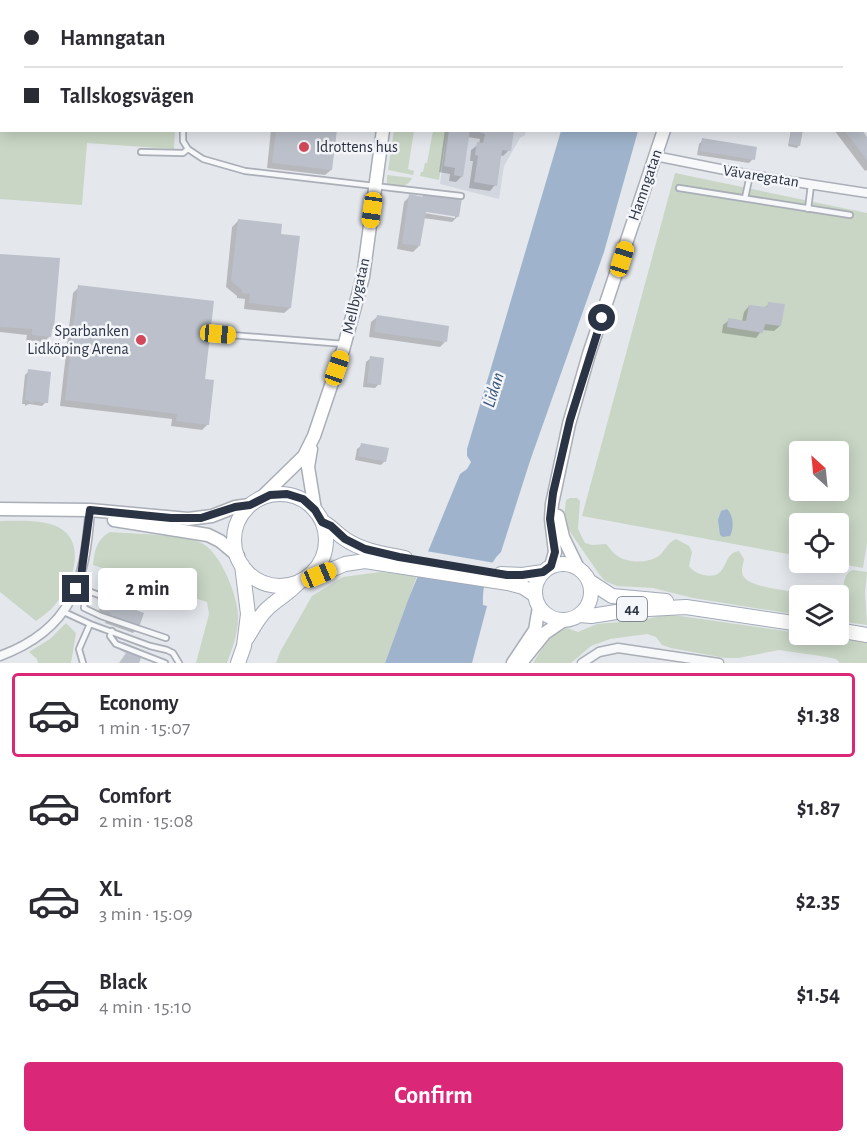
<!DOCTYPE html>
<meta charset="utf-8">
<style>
body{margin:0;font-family:"Alegreya Sans",sans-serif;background:#f2f2f3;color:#2b2b33;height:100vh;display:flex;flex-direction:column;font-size:22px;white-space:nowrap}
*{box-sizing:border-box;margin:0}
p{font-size:20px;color:#7c7c81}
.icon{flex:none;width:33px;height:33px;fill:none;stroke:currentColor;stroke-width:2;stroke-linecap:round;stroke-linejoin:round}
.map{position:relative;height:663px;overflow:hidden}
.drawer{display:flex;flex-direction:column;background:#fff;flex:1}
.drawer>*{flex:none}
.guide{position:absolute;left:0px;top:0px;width:867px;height:132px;box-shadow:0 3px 15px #0003;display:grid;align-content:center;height:132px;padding:0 24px;background:#fff}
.needle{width:39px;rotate:333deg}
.tools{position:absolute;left:789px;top:441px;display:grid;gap:12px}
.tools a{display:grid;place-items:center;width:60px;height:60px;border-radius:6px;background:#fff;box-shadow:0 3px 15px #0003;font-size:30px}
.end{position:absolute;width:27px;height:27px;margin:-14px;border:8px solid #2b3445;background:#fff;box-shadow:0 0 0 3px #fff}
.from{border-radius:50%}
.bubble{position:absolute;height:42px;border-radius:6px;background:#fff;box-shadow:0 3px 15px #0003;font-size:20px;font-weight:700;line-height:42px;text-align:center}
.car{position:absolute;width:18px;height:36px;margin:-18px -9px;border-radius:8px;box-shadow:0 0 4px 2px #0007;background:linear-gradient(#f5c518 24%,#345 0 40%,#f5c518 0 76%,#345 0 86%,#f5c518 0)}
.guide b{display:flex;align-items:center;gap:21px;height:57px;font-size:22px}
.guide b+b{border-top:2px solid #e1e1e2}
.guide i{width:15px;height:15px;background:#2b2b33}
ul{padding:10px 0 0;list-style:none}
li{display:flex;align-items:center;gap:18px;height:84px;margin:0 12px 9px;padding:0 12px;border:3px solid transparent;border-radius:6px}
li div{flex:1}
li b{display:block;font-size:22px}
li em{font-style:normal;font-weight:700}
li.on{border-color:#db2777}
li>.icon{width:54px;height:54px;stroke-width:1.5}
.button{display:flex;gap:12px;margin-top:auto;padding:12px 24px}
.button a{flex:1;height:69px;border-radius:6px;background:#db2777;color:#fff;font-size:24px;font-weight:700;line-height:69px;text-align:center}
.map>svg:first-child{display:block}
.built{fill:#d2d6de}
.green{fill:#c9d6c5;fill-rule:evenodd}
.water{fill:#9fb4cc}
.pier{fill:#e4e7ec}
.shadow{fill:#0003;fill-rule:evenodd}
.building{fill:#bbc0ca}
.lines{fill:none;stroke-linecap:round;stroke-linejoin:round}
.lane-casing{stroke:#a9aeb7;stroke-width:8}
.street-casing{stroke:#a9aeb7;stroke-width:11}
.secondary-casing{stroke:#a9aeb7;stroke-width:15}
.primary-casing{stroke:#a3abb8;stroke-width:16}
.lane{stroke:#f7f8fa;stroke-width:4.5}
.street{stroke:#f7f8fa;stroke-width:8}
.secondary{stroke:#fff;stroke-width:12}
.primary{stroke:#fff;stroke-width:14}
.route{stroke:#2b3445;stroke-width:8}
.poi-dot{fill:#d1495b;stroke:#f4f6f9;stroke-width:2}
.labels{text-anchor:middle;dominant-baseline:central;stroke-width:5;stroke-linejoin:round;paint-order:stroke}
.shield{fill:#f4f6f9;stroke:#676e7b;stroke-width:1.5}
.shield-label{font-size:15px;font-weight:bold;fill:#2b3445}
.poi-label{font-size:16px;fill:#2b3445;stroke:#f4f6f9;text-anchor:start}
.street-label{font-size:16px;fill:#2b3445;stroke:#f4f6f9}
.water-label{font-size:18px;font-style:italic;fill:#34527a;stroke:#f4f6f9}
</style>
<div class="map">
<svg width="867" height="663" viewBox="0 0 867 663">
<rect width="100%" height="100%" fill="#e4e7ec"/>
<path class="built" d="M 447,131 L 526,131 L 525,135 L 520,138 L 504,166 L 499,199 L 440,184 Z"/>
<path class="green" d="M 0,0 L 185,0 L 2,2 L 2,130 L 175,131 L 174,149 L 87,143 L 82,205 L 0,199 Z
M 394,131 L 414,131 L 408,169 L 414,171 L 413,175 L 388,170 Z
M 433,131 L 447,131 L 439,180 L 420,176 L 421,172 L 423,172 L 425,163 L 427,163 Z
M 675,173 L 867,213 L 867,543 L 863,568 L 836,563 L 838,562 L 838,524 L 800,524 L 799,556 L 582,516 ZM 800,452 L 838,452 L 838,490 L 800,490 Z
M 387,175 L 412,178 C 407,189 397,186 387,184 Z
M 570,498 L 577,498 L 580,501 L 578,529 L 585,543 L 592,545 L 606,544 C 609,547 612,552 616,555 C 627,564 652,564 662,553 C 667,547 668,543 676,539 L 689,546 L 692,552 L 689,566 C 694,574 712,580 720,572 C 728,564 726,553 739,551 L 744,559 C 743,565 740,572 744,577 C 753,590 809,593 826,595 L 800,596 L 799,615 L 693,598 L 653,588 L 617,586 L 605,581 L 599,574 L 566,526 L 564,519 L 566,500 Z
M 0,521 C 19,521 43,519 60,528 C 88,545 71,587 54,606 C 49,612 42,616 36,621 L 0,592 Z
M 110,532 C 131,534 189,534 205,545 C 222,557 239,598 238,619 C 238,634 232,649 227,663 L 196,663 L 209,614 L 207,602 L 93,565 C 95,550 96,540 110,532 Z
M 853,570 L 867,572 L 865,592 L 867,625 L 839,621 L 839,596 L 843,593 C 844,584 843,574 853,570 Z
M 380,572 L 417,576 L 385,663 L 276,663 L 280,652 L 312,596 L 343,577 Z
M 664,615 L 680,616 L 799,633 L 800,634 L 813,635 L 867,642 L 867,663 L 840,663 L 836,659 L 827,657 L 779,650 L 738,658 L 725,658 L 671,648 L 662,645 L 656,637 L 647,634 L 610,639 L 591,646 L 571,663 L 533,663 C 543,648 549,635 567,628 L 578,632 L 597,624 L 643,620 Z
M 66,623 L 76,633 L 71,663 L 38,663 L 37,659 L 29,652 L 50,639 Z"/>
<path class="water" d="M 561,131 L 638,131 L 604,252 L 530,461 L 501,552 C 487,565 482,587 483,605 L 487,606 L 472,663 L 385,663 L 408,600 L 460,474 L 467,469 L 471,462 L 467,456 L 467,449 Z
M 727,509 C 734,516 734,528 730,536 L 723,537 L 720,535 L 718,520 L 721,511 Z"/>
<path class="pier" d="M 426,551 L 495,563 L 487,585 L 416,572 Z"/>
<path class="shadow" d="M 418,0 L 482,0 L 417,2 Z
M 508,0 L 524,0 L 507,2 Z
M 271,130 L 336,130 L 331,170 L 325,175 L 267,168 Z
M 445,130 L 512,130 L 509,150 L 503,156 L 500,155 L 495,185 L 490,191 L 469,188 L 473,161 L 470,161 L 471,150 L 479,144 L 480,139 L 468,137 L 462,176 L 456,182 L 449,181 L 450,174 L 439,172 Z
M 791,130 L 802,130 L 799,145 L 797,148 L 788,146 Z
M 834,130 L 860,130 L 867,139 L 867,170 L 865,171 Z
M 703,140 L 753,159 L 749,163 L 697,155 L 699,144 Z
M 425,194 L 458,216 L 452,222 L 423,218 L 419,246 L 413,252 L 397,249 L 404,202 L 410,196 L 421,198 ZM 419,209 L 455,215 L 455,218 L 418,212 Z
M 238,221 L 279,236 L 290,308 L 284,313 L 244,309 L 245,299 L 237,298 L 237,296 L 226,287 L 232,227 Z
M 0,255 L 50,331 L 50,336 L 44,342 L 26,340 L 27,335 L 0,332 Z
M 79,287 L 203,380 L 208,424 L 202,430 L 171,426 L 172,419 L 60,406 L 73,293 Z
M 769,304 L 780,326 L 774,331 L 762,330 L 756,338 L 722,333 L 723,325 L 729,320 L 742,321 L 744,312 L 749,306 L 764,308 Z
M 377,317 L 445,342 L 440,347 L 369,337 L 371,322 Z
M 371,358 L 379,384 L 375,388 L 363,387 L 366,362 Z
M 29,371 L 46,402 L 42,406 L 29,404 L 25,406 L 25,404 L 22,404 L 25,375 Z
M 362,445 L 385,461 L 381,465 L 355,460 L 357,449 Z
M 105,601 L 137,629 L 133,633 L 105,623 L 108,617 L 98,614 L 101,605 Z"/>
<path class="building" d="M 276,130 L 337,130 L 332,170 L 272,163 Z
M 449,130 L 470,130 L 463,177 L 454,175 L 455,168 L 444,166 Z
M 471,130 L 514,130 L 511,151 L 502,150 L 497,186 L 474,182 L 478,156 L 475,155 L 477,142 L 483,143 L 485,134 Z
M 792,130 L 803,130 L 800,146 L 789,144 Z
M 844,130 L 862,130 L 867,137 L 867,160 Z
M 702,138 L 757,147 L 755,160 L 700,151 Z
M 424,192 L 462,198 L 459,217 L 426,212 L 420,246 L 402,244 L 409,194 L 424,197 Z
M 238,219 L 282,224 L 281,234 L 300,236 L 291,308 L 249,303 L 250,294 L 242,293 L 242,290 L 231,281 Z
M 0,254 L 60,258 L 54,329 L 52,329 L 51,337 L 32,335 L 32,329 L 0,327 Z
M 78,285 L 214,301 L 205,379 L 214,380 L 209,425 L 176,421 L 177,414 L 65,400 Z
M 768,302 L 785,304 L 781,326 L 765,324 L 763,333 L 727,327 L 728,318 L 746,321 L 749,305 L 767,307 Z
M 377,315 L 449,326 L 447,342 L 374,332 Z
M 370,356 L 384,358 L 381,385 L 367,383 Z
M 28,369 L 51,372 L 48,403 L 40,403 L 40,402 L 33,401 L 33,403 L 29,402 L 29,401 L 25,400 Z
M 361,443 L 389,448 L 386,462 L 358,456 Z
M 105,599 L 144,613 L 138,630 L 109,619 L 111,613 L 101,609 Z
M 123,642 L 149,653 L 147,660 L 141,658 L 139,663 L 119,663 L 126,653 L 120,650 Z"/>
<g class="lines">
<defs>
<path id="lane" d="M 819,0 L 820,2
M 195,2 L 195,0
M 183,130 L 183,141 L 188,149 L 203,159 L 245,171 L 461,196
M 141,152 L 183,153 L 188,149
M 679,188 L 850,215
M 745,198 L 750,175
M 808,209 L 811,185
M 218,334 L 344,344
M 114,582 L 115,592 L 112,595 L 104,597 L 91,592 L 85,598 L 84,608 L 101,616 L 166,638
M 64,612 L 90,624 L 150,646 L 167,650 L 173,653 L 179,663
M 112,631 L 110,636 L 116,644 L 165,663
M 83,663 L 79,649 L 90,624"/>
<path id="street" d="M 655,156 L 750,175 L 867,193
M 0,656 C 73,629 85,581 90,510
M 582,663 L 599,652 L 618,648 L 719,663"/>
<path id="secondary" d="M 403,2 L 403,0
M 716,2 L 717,0
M 311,449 L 308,467 L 315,510
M 262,497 L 304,456 L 314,436 L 343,350 L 363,277 L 383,130
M 0,509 L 90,510 L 188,519 L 212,516 L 235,507 L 250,505
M 558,516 L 563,537 L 578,568
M 114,520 L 208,535 L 220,541 L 238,556
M 551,566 L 555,552 L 551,519 L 552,504 L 569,424 L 589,354 L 664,130
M 524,659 L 545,633 L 564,620
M 513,663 L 535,630 L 539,607"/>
<path id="primary" d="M234 540a46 46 0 1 1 92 0a46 46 0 1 1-92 0Z
M 323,522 C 331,526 337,534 345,539 C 362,551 385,554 405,558
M535 592a28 28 0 1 1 56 0a28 28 0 1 1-56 0Z
M 501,574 L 522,575 L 543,572
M 308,576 L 319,575 L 345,564 L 365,561 L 508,583 L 523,587 L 535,595
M 589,581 L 612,596 L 666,601
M 580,615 L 591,616 L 629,610 L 686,607 L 800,624
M 838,630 L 867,635
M 247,638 C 253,628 258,618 266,610 C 277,599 290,593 300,581
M 238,663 L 244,646 L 248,614 L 242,565"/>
</defs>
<use href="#lane" class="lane-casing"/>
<use href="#street" class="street-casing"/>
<use href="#secondary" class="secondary-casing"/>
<use href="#primary" class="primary-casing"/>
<use href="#lane" class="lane"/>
<use href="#street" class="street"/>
<use href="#secondary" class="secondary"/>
<use href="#primary" class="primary"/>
</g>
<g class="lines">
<path class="route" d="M 76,589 L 81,576 L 90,510 L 171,518 L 201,518 L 235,507 L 250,505 L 270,495 L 287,494 L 303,499 L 315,510 L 322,522 L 331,526 L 345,539 L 365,549 L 399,557 L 507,575 L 522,575 L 543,572 L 551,566 L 555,552 L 550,519 L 553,493 L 570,420 L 602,318"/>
</g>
<g class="poi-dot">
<circle cx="304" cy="147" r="6"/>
<circle cx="141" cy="340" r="6"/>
</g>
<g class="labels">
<rect class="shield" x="617" y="597" width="30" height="24" rx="4.5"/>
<g class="shield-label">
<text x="632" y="609">44</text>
</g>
<g class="poi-label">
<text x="316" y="147">Idrottens hus</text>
<text x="129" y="331" text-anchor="end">Sparbanken<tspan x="129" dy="18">Lidköping Arena</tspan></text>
</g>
<g class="street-label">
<text transform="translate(761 176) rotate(9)">Vävaregatan</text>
<text transform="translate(645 185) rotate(-71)">Hamngatan</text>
<text transform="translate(356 296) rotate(-77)">Mellbygatan</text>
</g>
<g class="water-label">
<text transform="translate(494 390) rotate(-73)">Lidan</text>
</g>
</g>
</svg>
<div class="tools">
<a><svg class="needle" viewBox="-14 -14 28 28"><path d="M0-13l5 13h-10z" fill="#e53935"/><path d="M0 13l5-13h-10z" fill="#7c7c81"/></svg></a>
<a><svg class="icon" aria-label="locate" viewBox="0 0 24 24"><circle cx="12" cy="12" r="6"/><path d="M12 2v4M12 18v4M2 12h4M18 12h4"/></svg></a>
<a><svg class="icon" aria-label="layers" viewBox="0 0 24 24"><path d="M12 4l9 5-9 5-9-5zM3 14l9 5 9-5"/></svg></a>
</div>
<i class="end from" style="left:602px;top:318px"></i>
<i class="end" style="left:76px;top:589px"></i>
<div class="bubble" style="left:98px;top:568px;width:99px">2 min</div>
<i class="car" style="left:372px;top:210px;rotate:188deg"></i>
<i class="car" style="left:622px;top:259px;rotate:17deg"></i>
<i class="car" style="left:218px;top:334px;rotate:95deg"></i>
<i class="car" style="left:337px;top:368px;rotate:19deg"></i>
<i class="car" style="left:319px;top:575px;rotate:67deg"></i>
<div class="guide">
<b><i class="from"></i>Hamngatan</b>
<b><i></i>Tallskogsvägen</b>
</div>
</div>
<section class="drawer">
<ul>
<li class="on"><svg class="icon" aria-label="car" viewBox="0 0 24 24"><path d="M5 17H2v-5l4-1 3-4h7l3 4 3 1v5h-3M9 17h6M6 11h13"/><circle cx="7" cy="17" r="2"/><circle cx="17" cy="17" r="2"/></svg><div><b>Economy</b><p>1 min · 15:07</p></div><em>$1.38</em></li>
<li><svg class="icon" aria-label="car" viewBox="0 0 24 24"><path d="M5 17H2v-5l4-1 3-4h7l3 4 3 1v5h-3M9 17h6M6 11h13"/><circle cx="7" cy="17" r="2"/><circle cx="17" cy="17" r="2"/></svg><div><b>Comfort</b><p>2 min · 15:08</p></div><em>$1.87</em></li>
<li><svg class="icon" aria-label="car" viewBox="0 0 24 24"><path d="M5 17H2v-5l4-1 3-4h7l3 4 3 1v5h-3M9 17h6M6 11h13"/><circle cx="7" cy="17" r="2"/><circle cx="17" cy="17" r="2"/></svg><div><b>XL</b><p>3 min · 15:09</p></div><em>$2.35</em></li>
<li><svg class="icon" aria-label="car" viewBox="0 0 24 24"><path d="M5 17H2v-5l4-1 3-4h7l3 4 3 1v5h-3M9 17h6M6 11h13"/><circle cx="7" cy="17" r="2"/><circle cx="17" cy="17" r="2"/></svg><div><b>Black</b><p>4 min · 15:10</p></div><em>$1.54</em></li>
</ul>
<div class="button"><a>Confirm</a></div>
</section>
